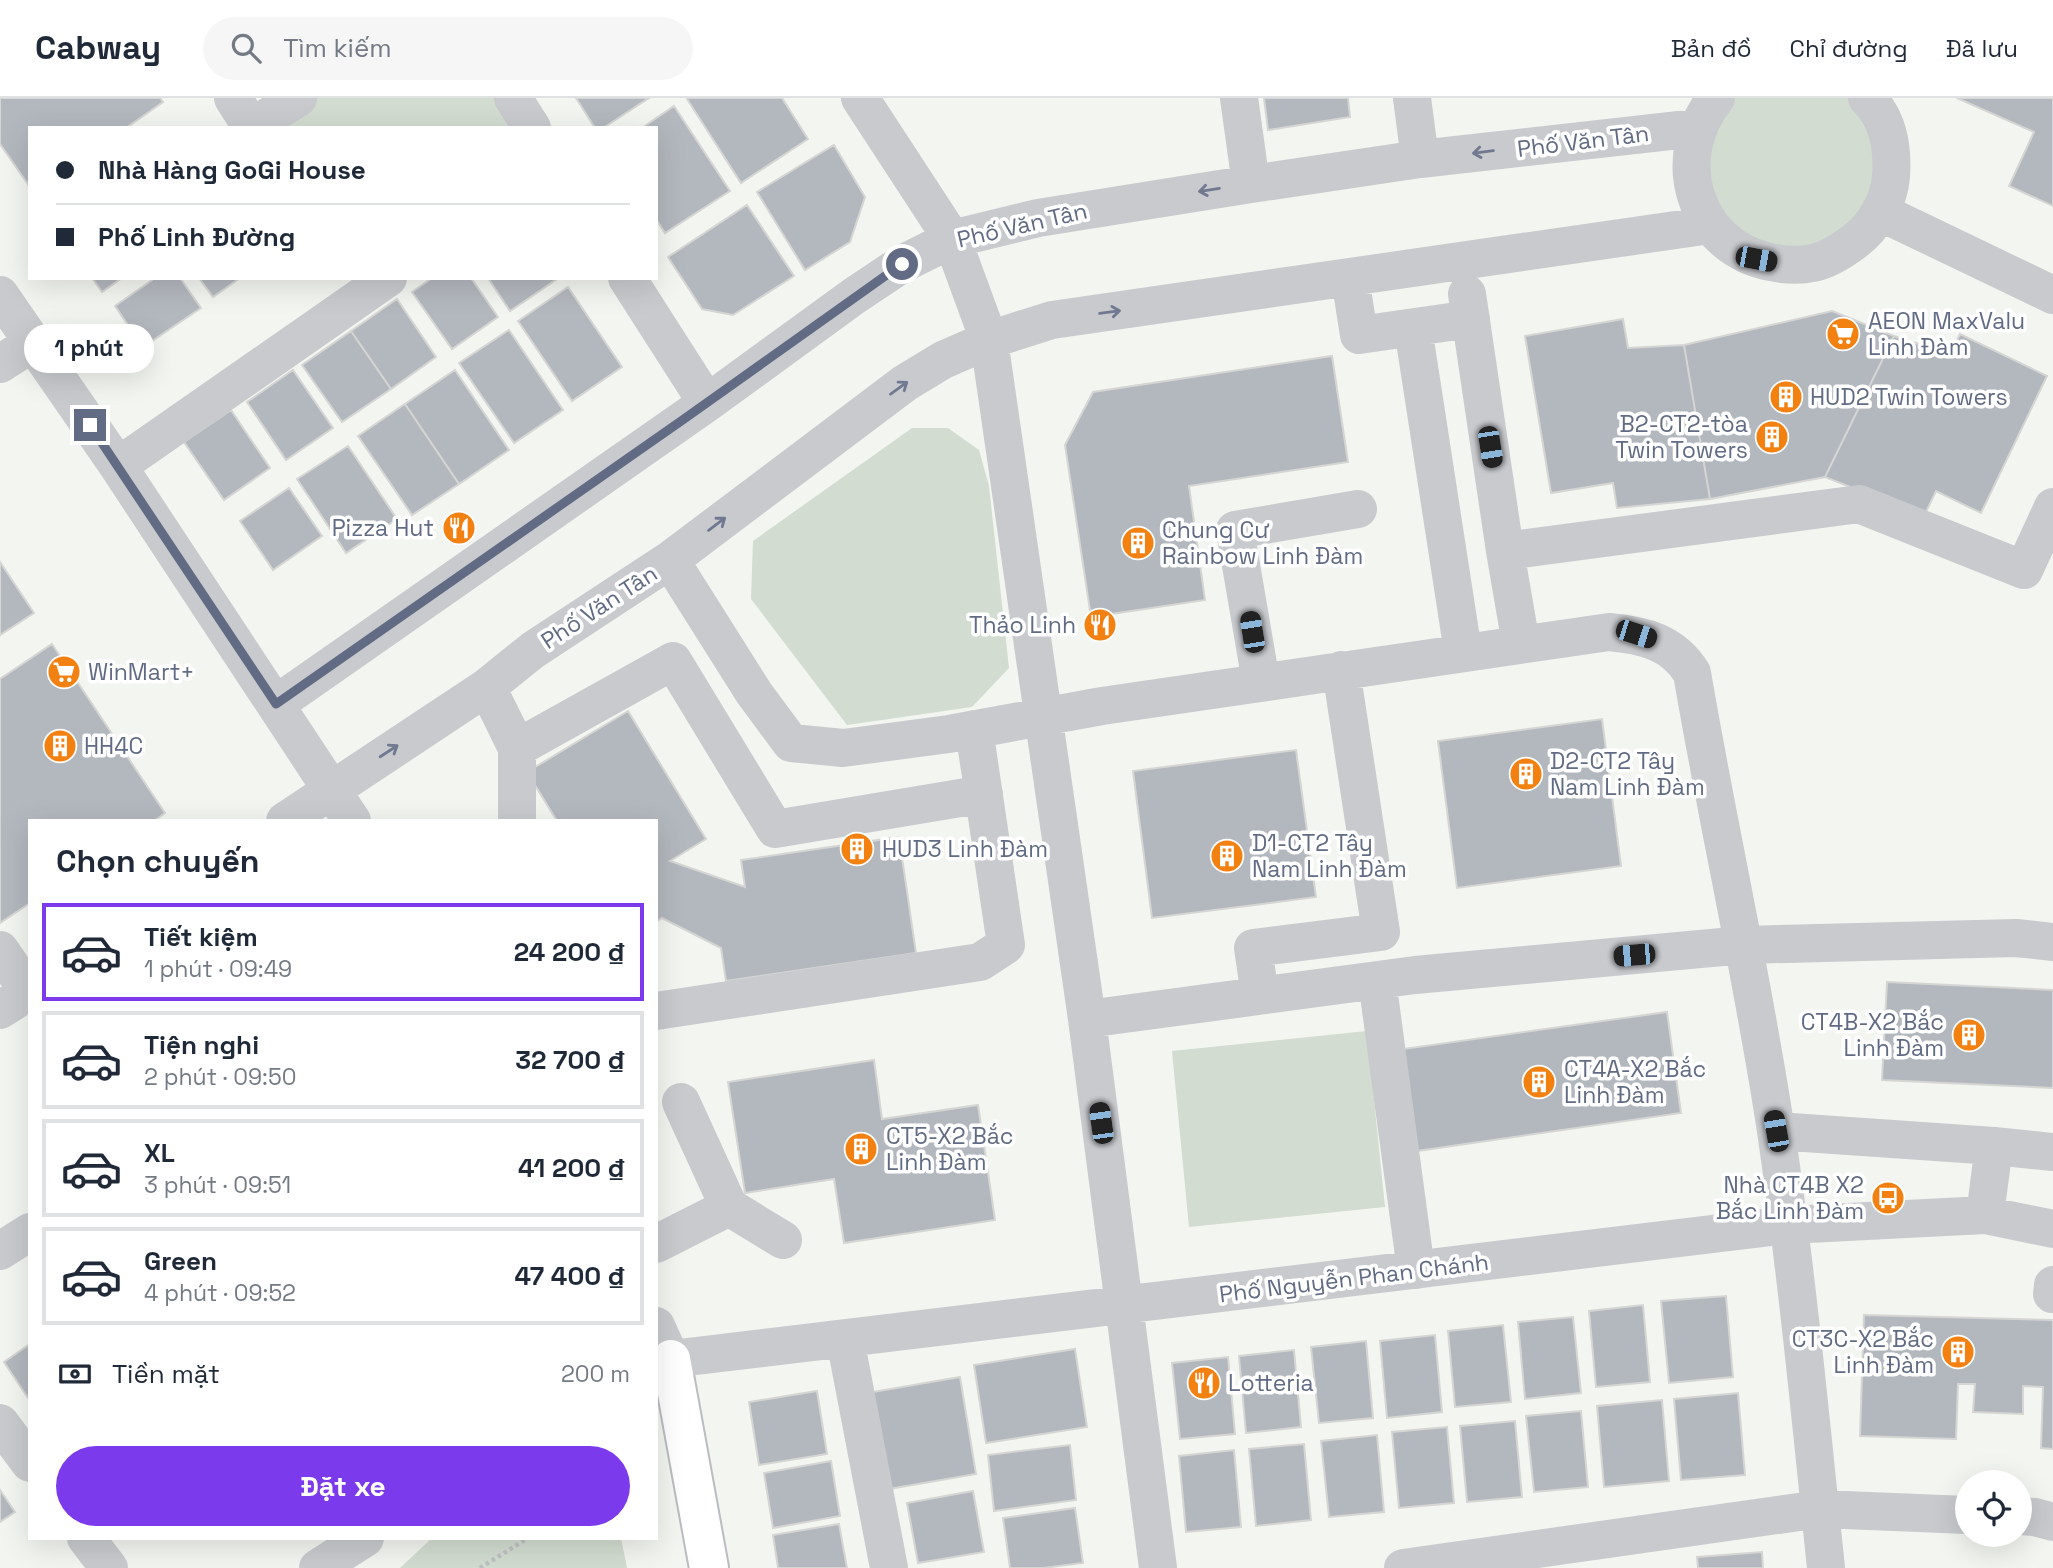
<!DOCTYPE html>
<html lang="vi">
<meta charset="utf-8">
<style>
body{margin:0;font-family:"Space Grotesk",sans-serif;background:#f6f6f7;color:#1f2937;height:100vh;display:flex;flex-direction:column;font-size:26px;white-space:nowrap}
*{box-sizing:border-box;margin:0}
p{font-size:23px;color:#747a83}
.icon{flex:none;width:38px;height:38px;fill:none;stroke:currentColor;stroke-width:2;stroke-linecap:round;stroke-linejoin:round}
.map{position:relative;flex:1;overflow:hidden}
.drawer{position:absolute;left:28px;top:721px;width:630px;height:721px;display:flex;flex-direction:column;background:#fff;border-radius:0px;box-shadow:0 7px 28px #0002}
.drawer>*{flex:none}
.top-card{position:absolute;left:28px;top:28px;width:630px;height:154px;border-radius:0px;box-shadow:0 7px 28px #0002;display:grid;align-content:center;height:154px;padding:0 28px;background:#fff}
.fabs{position:absolute;left:1955px;top:1372px;display:grid;gap:14px}
.fabs a{display:grid;place-items:center;width:77px;height:77px;border-radius:50%;background:#fff;box-shadow:0 7px 28px #0002;font-size:35px}
.end{position:absolute;width:32px;height:32px;margin:-16px;border:9px solid #616b84;background:#fff;box-shadow:0 0 0 4px #fff}
.from{border-radius:50%}
.bubble{position:absolute;height:49px;border-radius:24px;background:#fff;box-shadow:0 7px 28px #0002;font-size:23px;font-weight:700;line-height:49px;text-align:center}
.car{position:absolute;width:21px;height:42px;margin:-21px -10px;border-radius:9px;box-shadow:0 0 5px 2px #0007;background:linear-gradient(#222 24%,#8ab4d8 0 40%,#222 0 76%,#8ab4d8 0 86%,#222 0)}
.top-card b{display:flex;align-items:center;gap:24px;height:66px;font-size:26px}
.top-card b+b{border-top:2px solid #e0e1e3}
.top-card i{width:18px;height:18px;background:#1f2937}
ul{padding:0;list-style:none}
li{display:flex;align-items:center;gap:21px;height:98px;margin:0 14px 10px;padding:0 14px;border:4px solid #e0e1e3;border-radius:0px}
li div{flex:1}
li b{display:block;font-size:26px}
li em{font-style:normal;font-weight:700}
li.selected{border-color:#7c3aed}
li>.icon{width:63px;height:63px;stroke-width:1.5}
h2{padding:0 28px;font-size:32px;line-height:84px}
.pay{display:flex;align-items:center;gap:18px;height:77px;padding:0 28px;font-size:26px}
.pay p{margin-inline-start:auto}
.primary-button{display:flex;gap:14px;margin-top:auto;padding:14px 28px}
.primary-button a{flex:1;height:80px;border-radius:42px;background:#7c3aed;color:#fff;font-size:28px;font-weight:700;line-height:80px;text-align:center}
header{display:flex;align-items:center;gap:42px;box-sizing:border-box;height:98px;padding:0 35px;background:#fff;border-bottom:2px solid #e0e1e3}
header strong{font-size:33px}
nav{display:flex;gap:38px;margin-inline-start:auto;font-size:24px}
.search{width:490px;height:63px;background:#f6f6f7;display:flex;align-items:center;gap:18px;box-sizing:border-box;padding:0 24px;border-radius:38px;color:#747a83;font-size:26px}
.map>svg:first-child{display:block}
.green{fill:#d2dcd0}
.building{fill:#b3b7be;stroke:#d5d6d3;stroke-width:2}
.lines{fill:none;stroke-linecap:round;stroke-linejoin:round}
.major-casing{stroke:#babcc1;stroke-width:42}
.path{stroke:#bfc0c2;stroke-width:4.5;stroke-dasharray:3.5 3.5;stroke-linecap:butt}
.minor{stroke:#c8cace;stroke-width:38}
.major{stroke:#fff;stroke-width:38}
.oneway{stroke:#70798f}
.route{stroke:#616b84;stroke-width:9}
.labels{text-anchor:middle;dominant-baseline:central;stroke-width:7;stroke-linejoin:round;paint-order:stroke}
.street-label{font-size:23px;fill:#616b84;stroke:#fff}
.poi-label{font-size:23px;fill:#616b84;stroke:#fff;text-anchor:start}
</style>
<header>
<strong>Cabway</strong>
<div class="search"><svg class="icon" aria-label="search" viewBox="0 0 24 24"><circle cx="10" cy="10" r="6"/><path d="M15 15l6 6"/></svg>Tìm kiếm</div>
<nav><a>Bản đồ</a><a>Chỉ đường</a><a>Đã lưu</a></nav>
</header>
<div class="map">
<svg width="2053" height="1470" viewBox="0 0 2053 1470">
<rect width="100%" height="100%" fill="#f3f5f0"/>
<path class="green" d="M 298,0 L 513,0 L 532,30 L 252,30 Z
M 1716,0 L 1867,0 L 1891,87 L 1813,165 L 1710,127 L 1707,11 Z
M 912,330 L 948,330 L 979,352 L 989,388 L 1009,570 L 972,609 L 847,627 L 751,501 L 753,443 Z
M 1367,933 L 1385,1109 L 1189,1129 L 1172,953 Z
M 432,1440 L 621,1440 L 627,1470 L 400,1470 Z"/>
<path class="building" d="M 0,0 L 160,0 L 163,4 L 126,30 L 30,30 L 30,89 L 0,46 Z
M 576,0 L 649,0 L 603,30 L 595,30 Z
M 688,0 L 782,0 L 808,41 L 741,85 L 687,1 Z
M 1264,0 L 1348,0 L 1350,19 L 1268,32 Z
M 1957,0 L 2053,0 L 2053,108 L 2009,88 L 2034,34 Z
M 674,8 L 730,93 L 665,135 L 656,121 L 656,30 L 642,30 Z
M 834,47 L 865,99 L 850,144 L 805,172 L 757,94 Z
M 747,107 L 794,178 L 733,217 L 702,211 L 668,159 Z
M 92,180 L 122,180 L 102,194 Z
M 155,180 L 180,180 L 201,210 L 143,249 L 115,208 Z
M 199,180 L 240,180 L 213,199 Z
M 432,180 L 471,180 L 498,219 L 452,251 L 412,194 Z
M 488,180 L 556,180 L 557,181 L 510,213 Z
M 568,189 L 622,269 L 572,303 L 518,223 Z
M 397,201 L 436,259 L 391,291 L 351,233 Z
M 1832,213 L 1894,238 L 1950,256 L 1960,236 L 2047,278 L 1981,415 L 1936,393 L 1924,418 L 1825,379 L 1710,401 L 1617,410 L 1613,385 L 1551,395 L 1525,238 L 1623,221 L 1628,250 L 1684,247 Z
M 1832,213 L 1894,238 L 1825,379 L 1710,401 L 1684,247 Z
M 509,232 L 563,312 L 514,345 L 459,265 Z
M 351,233 L 391,291 L 342,324 L 302,267 Z
M 1332,258 L 1348,364 L 1189,388 L 1205,502 L 1091,519 L 1065,347 L 1093,294 Z
M 293,272 L 333,330 L 286,362 L 247,304 Z
M 455,272 L 509,352 L 459,386 L 405,306 Z
M 405,306 L 459,386 L 412,417 L 358,338 Z
M 231,312 L 270,370 L 224,402 L 184,344 Z
M 348,348 L 397,421 L 346,455 L 297,381 Z
M 289,390 L 322,438 L 273,472 L 240,423 Z
M 0,464 L 34,515 L 0,537 Z
M 52,546 L 165,715 L 154,723 L 30,723 L 30,805 L 0,825 L 0,581 Z
M 628,613 L 706,741 L 670,763 L 745,789 L 741,762 L 899,739 L 916,855 L 726,883 L 721,850 L 662,820 L 656,824 L 656,723 L 557,723 L 527,674 Z
M 1602,621 L 1621,768 L 1457,790 L 1438,643 Z
M 1296,652 L 1316,799 L 1152,820 L 1133,673 Z
M 1887,884 L 2053,892 L 2053,990 L 1882,982 Z
M 1667,914 L 1681,1015 L 1410,1054 L 1396,952 Z
M 874,962 L 882,1021 L 978,1007 L 995,1122 L 844,1145 L 834,1081 L 745,1095 L 728,984 Z
M 1726,1198 L 1733,1279 L 1669,1285 L 1661,1203 Z
M 1643,1207 L 1650,1284 L 1596,1289 L 1589,1213 Z
M 1864,1217 L 2053,1222 L 2053,1351 L 2041,1350 L 2043,1289 L 2023,1288 L 2023,1316 L 1973,1314 L 1975,1286 L 1958,1286 L 1956,1341 L 1860,1338 Z
M 1573,1219 L 1581,1295 L 1525,1301 L 1518,1224 Z
M 1503,1227 L 1511,1304 L 1455,1309 L 1448,1233 Z
M 1435,1237 L 1442,1314 L 1387,1320 L 1380,1243 Z
M 1366,1243 L 1373,1320 L 1319,1325 L 1311,1249 Z
M 30,1246 L 30,1303 L 4,1264 Z
M 1075,1251 L 1087,1329 L 986,1345 L 974,1267 Z
M 1294,1252 L 1301,1329 L 1246,1335 L 1239,1258 Z
M 1228,1259 L 1235,1336 L 1180,1341 L 1172,1265 Z
M 960,1279 L 976,1376 L 889,1391 L 873,1294 Z
M 817,1293 L 827,1356 L 759,1367 L 749,1304 Z
M 1738,1295 L 1745,1377 L 1681,1382 L 1674,1301 Z
M 1662,1302 L 1669,1383 L 1604,1389 L 1597,1308 Z
M 1581,1313 L 1588,1389 L 1534,1394 L 1526,1318 Z
M 1515,1323 L 1522,1399 L 1467,1404 L 1460,1328 Z
M 1447,1329 L 1454,1405 L 1399,1410 L 1392,1334 Z
M 1377,1337 L 1384,1414 L 1329,1419 L 1321,1343 Z
M 1304,1346 L 1311,1422 L 1256,1428 L 1249,1351 Z
M 1070,1347 L 1076,1402 L 994,1413 L 988,1357 Z
M 1234,1352 L 1241,1429 L 1186,1434 L 1179,1358 Z
M 831,1363 L 840,1418 L 773,1430 L 764,1375 Z
M 0,1392 L 15,1414 L 0,1424 Z
M 973,1393 L 984,1454 L 918,1465 L 907,1405 Z
M 1075,1410 L 1083,1465 L 1043,1470 L 1010,1470 L 1003,1420 Z
M 839,1426 L 847,1470 L 778,1470 L 773,1437 Z
M 1762,1454 L 1763,1470 L 1698,1470 L 1697,1459 Z"/>
<g class="lines">
<defs>
<path id="major" d="M 671,1261 L 709,1470"/>
</defs>
<use href="#major" class="major-casing"/>
<path class="path" d="M 480,1470 L 528,1440"/>
<path class="minor" d="M 233,0 L 252,30
M 513,0 L 532,30
M 860,0 L 952,141 L 989,242 L 1087,921 L 1158,1470
M 1239,0 L 1251,86
M 1412,0 L 1420,61
M 1716,0 C 1668,59 1693,148 1770,164 C 1784,167 1799,168 1813,165 C 1828,162 1843,152 1855,143 C 1874,129 1889,103 1891,79 C 1893,51 1889,21 1867,0
M 252,29 L 298,0
M 1880,114 L 2053,197
M 1350,179 L 1359,237 L 1471,221
M 627,180 L 707,305
M 1467,196 L 1505,453 L 1521,546
M 0,197 L 118,368 L 352,723
M 1413,230 L 1463,554
M 0,266 L 34,244
M 118,368 L 388,180
M 1505,453 L 1859,406 L 2024,472 L 2053,409
M 670,462 L 754,595 L 791,645 L 843,650 L 949,636 L 1102,608 L 1609,534 C 1643,537 1673,544 1692,575 C 1718,728 1753,880 1776,1033 C 1797,1178 1811,1324 1826,1470
M 1261,584 L 1235,432 L 1358,411
M 487,589 L 517,650 L 673,563 L 775,731 L 984,696
M 276,606 L 707,305 L 854,198 L 902,166 L 952,141 L 1038,120 L 1251,86 L 1420,61 L 1697,30
M 517,650 L 517,723
M 285,723 L 487,589 L 533,552 L 670,462 L 905,285 L 943,262 L 989,242 L 1052,222 L 1710,127
M 0,852 L 30,896
M 1377,882 L 1416,1172
M 1260,897 L 1253,850 L 1381,834 L 1341,572
M 0,912 L 30,893
M 656,913 L 980,864 L 1006,847 L 974,631
M 1087,921 L 1415,877 L 1744,847 L 2016,840 L 2053,844
M 681,1004 L 729,1109 L 783,1142
M 1776,1033 L 1994,1048 L 2053,1054
M 1985,1117 L 1994,1048
M 656,1146 L 729,1109
M 0,1153 L 30,1134
M 2053,1187 L 2052,1196 L 2053,1196
M 656,1228 L 671,1261
M 845,1241 L 889,1470
M 656,1268 L 671,1261 L 1788,1127 L 1985,1117 L 2053,1131
M 0,1325 L 30,1365
M 2020,1418 L 2035,1419 L 2053,1424
M 86,1440 L 109,1470
M 318,1470 L 365,1440
M 1403,1470 L 1820,1411 L 1967,1417"/>
<use href="#major" class="major"/>
</g>
<defs><path id="oneway-shaft" d="M-6 0H5M1.5-3L5.5 0L1.5 3" fill="none" stroke-width="1.6" stroke-linecap="round" stroke-linejoin="round" transform="scale(1.75)"/></defs>
<g class="oneway">
<use href="#oneway-shaft" transform="translate(1483 54) rotate(173)"/>
<use href="#oneway-shaft" transform="translate(1209 92) rotate(171)"/>
<use href="#oneway-shaft" transform="translate(1110 214) rotate(-8)"/>
<use href="#oneway-shaft" transform="translate(899 290) rotate(-36)"/>
<use href="#oneway-shaft" transform="translate(717 426) rotate(-37)"/>
<use href="#oneway-shaft" transform="translate(389 653) rotate(-33)"/>
</g>
<g class="lines">
<path class="route" d="M 90,327 L 276,606 L 684,321 L 902,166"/>
</g>
<defs>
<symbol id="supermarket-disc" viewBox="-11 -11 22 22"><circle r="9.5" fill="#f28112" stroke="#fff"/><path d="M-6-5.5h2.5l.6 2H6L4.5 2H-2.5L-4.4-4H-6ZM-1.5 3.2a1.3 1.3 0 1 0 .1 0ZM3 3.2a1.3 1.3 0 1 0 .1 0Z" fill="#fff"/></symbol>
<symbol id="building-disc" viewBox="-11 -11 22 22"><circle r="9.5" fill="#f28112" stroke="#fff"/><path d="M-4-6H4V6H1V3H-1V6H-4ZM-2.5-4.3h1.7v1.8h-1.7ZM.8-4.3h1.7v1.8H.8ZM-2.5-1h1.7V.8h-1.7ZM.8-1h1.7V.8H.8Z" fill="#fff"/></symbol>
<symbol id="restaurant-disc" viewBox="-11 -11 22 22"><circle r="9.5" fill="#f28112" stroke="#fff"/><path d="M-5-6h1v4h1v-4h1v4h1v-4h1v5L-1.5 .5V6h-2V.5L-5-1ZM5-6V6H3V1.5H1.5Q1.5-4 5-6Z" fill="#fff"/></symbol>
<symbol id="bus-disc" viewBox="-11 -11 22 22"><circle r="9.5" fill="#f28112" stroke="#fff"/><path d="M-5-6H5V4H4V6H2V4H-2V6H-4V4H-5ZM-3.5-4V0h7V-4ZM-3.5 1.2v1.5H-2V1.2ZM2 1.2v1.5H3.5V1.2Z" fill="#fff"/></symbol>
</defs>
<g fill-rule="evenodd">
<use href="#supermarket-disc" x="1824" y="217" width="38" height="38"/>
<use href="#building-disc" x="1767" y="280" width="38" height="38"/>
<use href="#building-disc" x="1753" y="320" width="38" height="38"/>
<use href="#restaurant-disc" x="440" y="411" width="38" height="38"/>
<use href="#building-disc" x="1119" y="426" width="38" height="38"/>
<use href="#restaurant-disc" x="1081" y="508" width="38" height="38"/>
<use href="#supermarket-disc" x="45" y="555" width="38" height="38"/>
<use href="#building-disc" x="41" y="629" width="38" height="38"/>
<use href="#building-disc" x="1507" y="657" width="38" height="38"/>
<use href="#building-disc" x="838" y="732" width="38" height="38"/>
<use href="#building-disc" x="1208" y="739" width="38" height="38"/>
<use href="#building-disc" x="1950" y="918" width="38" height="38"/>
<use href="#building-disc" x="1520" y="965" width="38" height="38"/>
<use href="#building-disc" x="842" y="1032" width="38" height="38"/>
<use href="#bus-disc" x="1869" y="1081" width="38" height="38"/>
<use href="#building-disc" x="1939" y="1235" width="38" height="38"/>
<use href="#restaurant-disc" x="1185" y="1266" width="38" height="38"/>
</g>
<g class="labels">
<g class="street-label">
<text transform="translate(1583 43) rotate(-7)">Phố Văn Tân</text>
<text transform="translate(1022 127) rotate(-13)">Phố Văn Tân</text>
<text transform="translate(599 509) rotate(-33)">Phố Văn Tân</text>
<text transform="translate(1354 1180) rotate(-7)">Phố Nguyễn Phan Chánh</text>
</g>
<g class="poi-label">
<text x="1868" y="223">AEON MaxValu<tspan x="1868" dy="26">Linh Đàm</tspan></text>
<text x="1810" y="299">HUD2 Twin Towers</text>
<text x="1748" y="326" text-anchor="end">B2-CT2-tòa<tspan x="1748" dy="26">Twin Towers</tspan></text>
<text x="434" y="430" text-anchor="end">Pizza Hut</text>
<text x="1162" y="432">Chung Cư<tspan x="1162" dy="26">Rainbow Linh Đàm</tspan></text>
<text x="1076" y="527" text-anchor="end">Thảo Linh</text>
<text x="88" y="574">WinMart+</text>
<text x="84" y="648">HH4C</text>
<text x="1550" y="663">D2-CT2 Tây<tspan x="1550" dy="26">Nam Linh Đàm</tspan></text>
<text x="1252" y="745">D1-CT2 Tây<tspan x="1252" dy="26">Nam Linh Đàm</tspan></text>
<text x="882" y="751">HUD3 Linh Đàm</text>
<text x="1944" y="924" text-anchor="end">CT4B-X2 Bắc<tspan x="1944" dy="26">Linh Đàm</tspan></text>
<text x="1564" y="971">CT4A-X2 Bắc<tspan x="1564" dy="26">Linh Đàm</tspan></text>
<text x="886" y="1038">CT5-X2 Bắc<tspan x="886" dy="26">Linh Đàm</tspan></text>
<text x="1864" y="1087" text-anchor="end">Nhà CT4B X2<tspan x="1864" dy="26">Bắc Linh Đàm</tspan></text>
<text x="1934" y="1241" text-anchor="end">CT3C-X2 Bắc<tspan x="1934" dy="26">Linh Đàm</tspan></text>
<text x="1228" y="1285">Lotteria</text>
</g>
</g>
</svg>
<div class="fabs">
<a><svg class="icon" aria-label="locate" viewBox="0 0 24 24"><circle cx="12" cy="12" r="6"/><path d="M12 2v4M12 18v4M2 12h4M18 12h4"/></svg></a>
</div>
<i class="end from" style="left:902px;top:166px"></i>
<i class="end" style="left:90px;top:327px"></i>
<div class="bubble" style="left:24px;top:226px;width:130px">1 phút</div>
<i class="car" style="left:1756px;top:161px;rotate:101deg"></i>
<i class="car" style="left:1490px;top:349px;rotate:171deg"></i>
<i class="car" style="left:1252px;top:534px;rotate:351deg"></i>
<i class="car" style="left:1636px;top:536px;rotate:108deg"></i>
<i class="car" style="left:1634px;top:857px;rotate:265deg"></i>
<i class="car" style="left:1101px;top:1025px;rotate:352deg"></i>
<i class="car" style="left:1776px;top:1033px;rotate:350deg"></i>
<div class="top-card">
<b><i class="from"></i>Nhà Hàng GoGi House</b>
<b><i></i>Phố Linh Đường</b>
</div>
<section class="drawer">
<h2>Chọn chuyến</h2>
<ul>
<li class="selected"><svg class="icon" aria-label="car" viewBox="0 0 24 24"><path d="M5 17H2v-5l4-1 3-4h7l3 4 3 1v5h-3M9 17h6M6 11h13"/><circle cx="7" cy="17" r="2"/><circle cx="17" cy="17" r="2"/></svg><div><b>Tiết kiệm</b><p>1 phút · 09:49</p></div><em>24 200 ₫</em></li>
<li><svg class="icon" aria-label="car" viewBox="0 0 24 24"><path d="M5 17H2v-5l4-1 3-4h7l3 4 3 1v5h-3M9 17h6M6 11h13"/><circle cx="7" cy="17" r="2"/><circle cx="17" cy="17" r="2"/></svg><div><b>Tiện nghi</b><p>2 phút · 09:50</p></div><em>32 700 ₫</em></li>
<li><svg class="icon" aria-label="car" viewBox="0 0 24 24"><path d="M5 17H2v-5l4-1 3-4h7l3 4 3 1v5h-3M9 17h6M6 11h13"/><circle cx="7" cy="17" r="2"/><circle cx="17" cy="17" r="2"/></svg><div><b>XL</b><p>3 phút · 09:51</p></div><em>41 200 ₫</em></li>
<li><svg class="icon" aria-label="car" viewBox="0 0 24 24"><path d="M5 17H2v-5l4-1 3-4h7l3 4 3 1v5h-3M9 17h6M6 11h13"/><circle cx="7" cy="17" r="2"/><circle cx="17" cy="17" r="2"/></svg><div><b>Green</b><p>4 phút · 09:52</p></div><em>47 400 ₫</em></li>
</ul>
<div class="pay"><svg class="icon" aria-label="cash" viewBox="0 0 24 24"><path d="M3 7h18v10H3z"/><circle cx="12" cy="12" r="2"/></svg>Tiền mặt<p>200 m</p></div>
<div class="primary-button"><a>Đặt xe</a></div>
</section>
</div>
